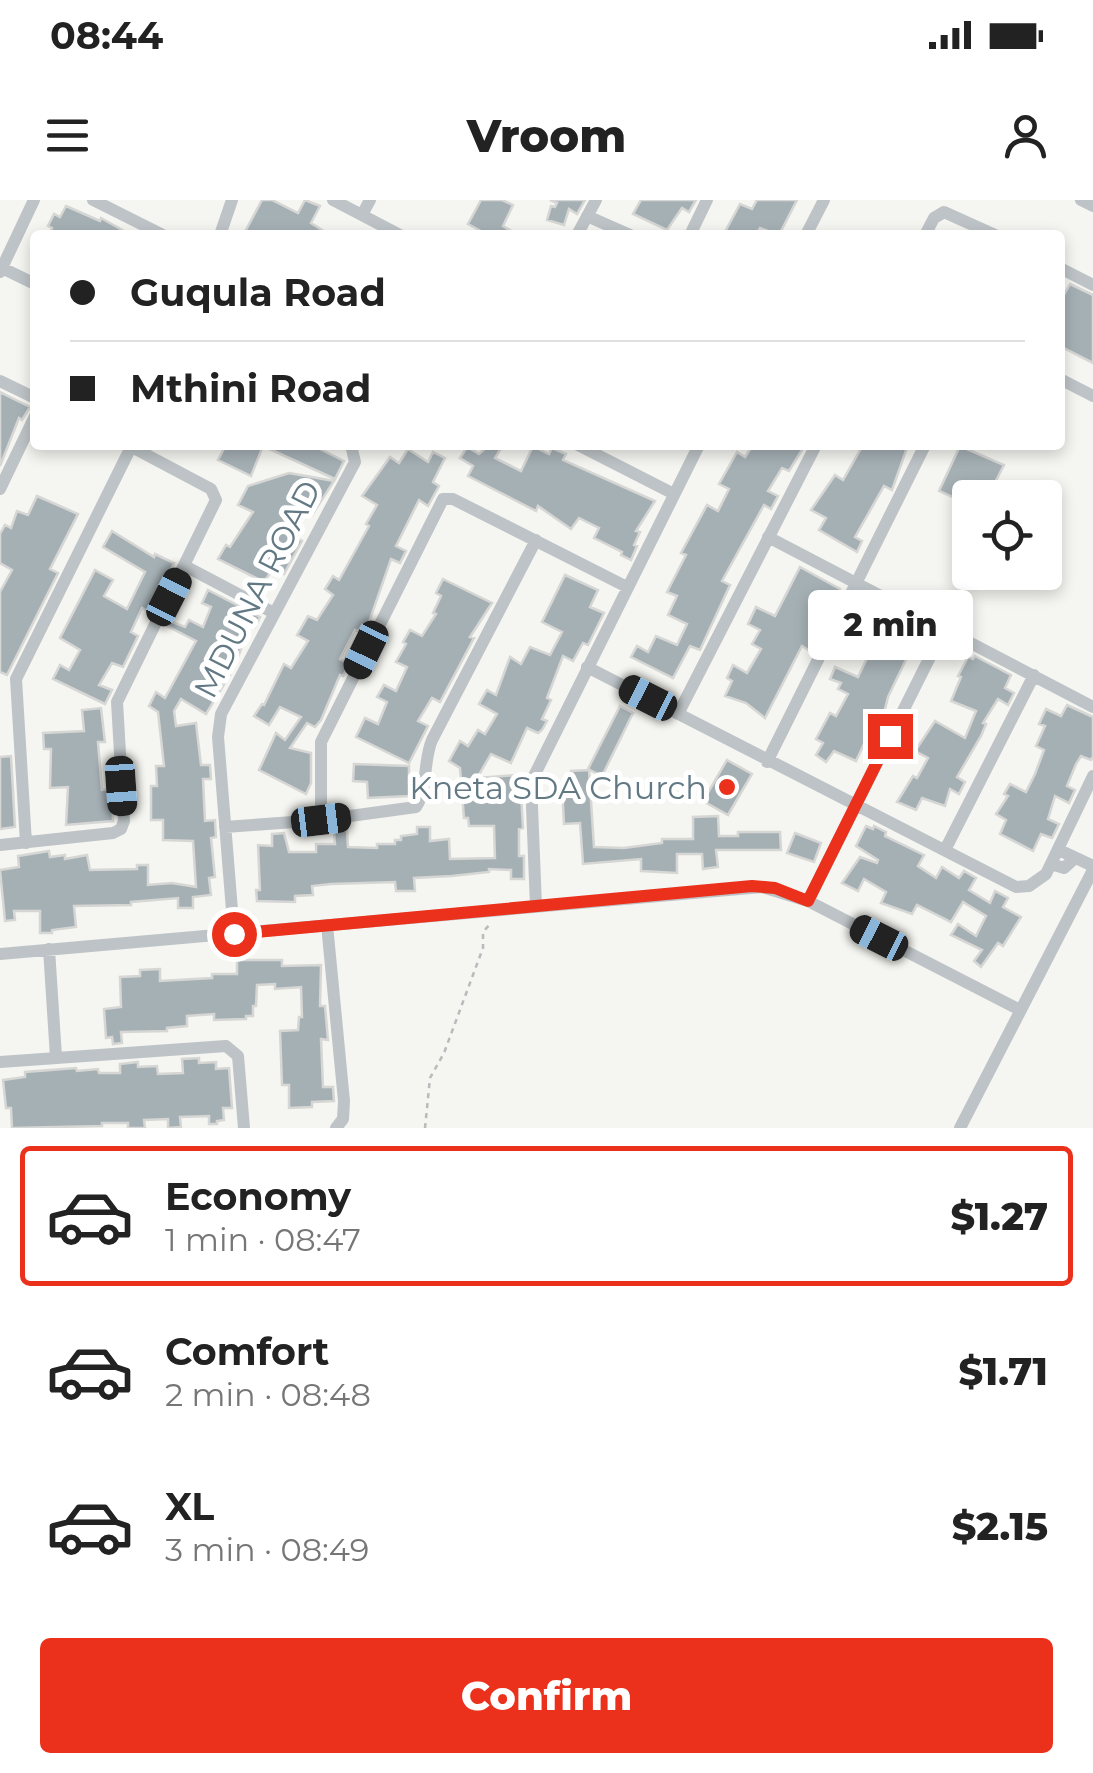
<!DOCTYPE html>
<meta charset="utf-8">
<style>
body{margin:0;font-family:Montserrat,sans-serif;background:#f6f6f6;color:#222;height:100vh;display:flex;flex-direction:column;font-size:38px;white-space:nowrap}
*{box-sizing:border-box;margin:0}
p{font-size:32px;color:#767676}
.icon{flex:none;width:55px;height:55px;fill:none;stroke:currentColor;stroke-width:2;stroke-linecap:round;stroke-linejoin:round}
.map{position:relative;height:928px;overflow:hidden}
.panel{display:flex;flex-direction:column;background:#fff;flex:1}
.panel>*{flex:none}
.top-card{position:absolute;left:30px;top:30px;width:1035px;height:220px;border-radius:10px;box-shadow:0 5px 15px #0003;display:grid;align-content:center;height:220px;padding:0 40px;background:#fff}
.tools{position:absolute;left:952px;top:280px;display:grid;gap:20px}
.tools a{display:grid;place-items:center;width:110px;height:110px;border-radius:10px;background:#fff;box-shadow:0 5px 15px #0003;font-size:50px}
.end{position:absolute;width:45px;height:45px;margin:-22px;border:12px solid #eb311b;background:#fff;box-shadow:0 0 0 5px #fff}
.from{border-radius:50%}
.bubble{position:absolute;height:70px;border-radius:10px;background:#fff;box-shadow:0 5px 15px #0003;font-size:32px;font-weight:800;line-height:70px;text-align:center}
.car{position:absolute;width:30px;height:60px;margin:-30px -15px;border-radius:12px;box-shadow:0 0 8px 2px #0007;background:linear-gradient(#222 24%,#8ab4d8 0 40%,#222 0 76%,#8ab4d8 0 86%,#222 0)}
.top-card b{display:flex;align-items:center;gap:35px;height:95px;font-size:38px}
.top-card b+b{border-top:2px solid #e0e0e0}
.top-card i{width:25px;height:25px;background:#222}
ul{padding:18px 0 0;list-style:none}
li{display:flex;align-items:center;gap:30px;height:140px;margin:0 20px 15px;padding:0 20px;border:5px solid transparent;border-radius:10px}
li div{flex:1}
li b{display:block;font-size:38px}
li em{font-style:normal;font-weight:800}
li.current{border-color:#eb311b}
li>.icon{width:90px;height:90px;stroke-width:1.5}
.button{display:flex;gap:20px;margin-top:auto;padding:20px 40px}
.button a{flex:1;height:115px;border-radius:10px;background:#eb311b;color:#fff;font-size:40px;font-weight:800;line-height:115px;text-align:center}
.status{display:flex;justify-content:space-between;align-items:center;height:70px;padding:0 50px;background:#fff;direction:ltr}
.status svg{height:28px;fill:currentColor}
header{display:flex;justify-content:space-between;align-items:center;height:130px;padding:0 40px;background:#fff;font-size:45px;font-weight:800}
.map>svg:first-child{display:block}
.building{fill:#a5b0b5;stroke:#d6d6d4;stroke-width:2.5}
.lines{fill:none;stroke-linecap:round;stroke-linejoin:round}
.path{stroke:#b7bbbd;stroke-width:2.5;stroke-dasharray:5 5;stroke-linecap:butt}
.minor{stroke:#bdc3c6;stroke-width:12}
.route{stroke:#eb311b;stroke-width:12}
.poi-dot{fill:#eb311b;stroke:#fff;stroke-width:4}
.labels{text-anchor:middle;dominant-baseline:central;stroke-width:10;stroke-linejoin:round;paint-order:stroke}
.street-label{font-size:32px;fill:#627984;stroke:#fff}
.poi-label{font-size:32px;fill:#627984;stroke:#fff;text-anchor:end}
</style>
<div class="status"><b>08:44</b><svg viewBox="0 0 49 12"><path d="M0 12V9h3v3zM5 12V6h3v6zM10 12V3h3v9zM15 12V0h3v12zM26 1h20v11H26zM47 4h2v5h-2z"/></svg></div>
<header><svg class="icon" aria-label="menu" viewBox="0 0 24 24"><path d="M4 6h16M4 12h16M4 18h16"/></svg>Vroom<svg class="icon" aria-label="person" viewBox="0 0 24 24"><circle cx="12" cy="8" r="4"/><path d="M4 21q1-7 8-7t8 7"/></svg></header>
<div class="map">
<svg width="1093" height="928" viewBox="0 0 1093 928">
<rect width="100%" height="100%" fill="#f5f5f1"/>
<path class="building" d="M 262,0 L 272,0 L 298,13 L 305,0 L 320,6 L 311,23 L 330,35 L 256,35 L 246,30 Z
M 481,0 L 502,0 L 513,5 L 503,26 L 518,35 L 488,35 L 468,24 Z
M 550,0 L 585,0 L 577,14 L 569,9 L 564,25 L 547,20 L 551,6 L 555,7 L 557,3 Z
M 641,0 L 696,0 L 689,12 L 682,8 L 667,30 L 633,14 Z
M 757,0 L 797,0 L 779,35 L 760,28 L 756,35 L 725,32 L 740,4 L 752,9 Z
M 66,6 L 100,21 L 101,18 L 131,35 L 49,35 L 52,28 L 48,26 L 54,14 L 60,17 Z
M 1070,84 L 1093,95 L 1093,163 L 1060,146 L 1060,102 Z
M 0,192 L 30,207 L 22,220 L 19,218 L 0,266 Z
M 226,245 L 312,245 L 344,261 L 335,279 L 263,246 L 251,276 L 218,260 Z
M 489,245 L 503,245 L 495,258 L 521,271 L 533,246 L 549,254 L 552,248 L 566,254 L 563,260 L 655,301 L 636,331 L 640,332 L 634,345 L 637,346 L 631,360 L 621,355 L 622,352 L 594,338 L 599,328 L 579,318 L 571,329 L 538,306 L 536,311 L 468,276 L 473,266 L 460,258 L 467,247 L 479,254 Z
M 753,245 L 805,245 L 789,271 L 782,268 L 768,291 L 778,296 L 771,309 L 764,305 L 722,381 L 730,385 L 700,450 L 690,446 L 673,478 L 631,457 L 637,446 L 648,452 L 656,436 L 677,445 L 687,424 L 668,415 L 677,396 L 667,392 L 686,355 L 681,353 L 707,305 L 718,311 L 729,289 L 719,284 L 737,252 L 745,257 Z
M 863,245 L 908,245 L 892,290 L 884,286 L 855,337 L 862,341 L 857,352 L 819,330 L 826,318 L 811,310 L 835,275 L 843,280 Z
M 960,246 L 1004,265 L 987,298 L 970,298 L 970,305 L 939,291 Z
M 408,249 L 428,262 L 433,252 L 445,258 L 433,282 L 439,286 L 428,306 L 419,300 L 396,346 L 406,351 L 400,363 L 391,359 L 367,428 L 362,425 L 358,431 L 355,430 L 340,459 L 349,464 L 343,476 L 340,475 L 321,520 L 315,527 L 307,523 L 290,548 L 311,553 L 311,583 L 306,594 L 259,570 L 276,533 L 285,540 L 301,517 L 280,507 L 269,525 L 254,516 L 262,504 L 264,505 L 284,464 L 291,468 L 308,441 L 297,435 L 308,416 L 317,420 L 333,395 L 325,389 L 333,376 L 339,380 L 369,326 L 366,324 L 377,305 L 362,296 L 390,257 L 399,263 Z
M 289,273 L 334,281 L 312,315 L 303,310 L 290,334 L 302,341 L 284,374 L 274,367 L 264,382 L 218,359 L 226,345 L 230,347 L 253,312 L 238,305 L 248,286 Z
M 37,296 L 78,314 L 50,369 L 58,373 L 7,475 L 0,472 L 0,392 L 12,370 L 0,363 L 0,334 L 5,325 L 11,328 L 17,311 L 28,315 Z
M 112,331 L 154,357 L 155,354 L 174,363 L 150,412 L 142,408 L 131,432 L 138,436 L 123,467 L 112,463 L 99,485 L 112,490 L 105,504 L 53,479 L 60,465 L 69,470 L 80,450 L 60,438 L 95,370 L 113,380 L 104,396 L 127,409 L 145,372 L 103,347 Z
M 800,367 L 840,389 L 834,401 L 828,397 L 818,416 L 827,420 L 821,431 L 810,451 L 802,446 L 765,518 L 746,503 L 725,496 L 732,481 L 727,478 L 733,465 L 747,473 L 761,449 L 752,444 L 760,430 L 748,424 L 756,407 L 775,416 Z
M 565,375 L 598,390 L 590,407 L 604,413 L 588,445 L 583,443 L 573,461 L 563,456 L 547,498 L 551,500 L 542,519 L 547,521 L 542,530 L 538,533 L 527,528 L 511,563 L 491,554 L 477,578 L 517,575 L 518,594 L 521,594 L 523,628 L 519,629 L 519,656 L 524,656 L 524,679 L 511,679 L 511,670 L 489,669 L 489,672 L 452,676 L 414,678 L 415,691 L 396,691 L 395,682 L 331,684 L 312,686 L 313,695 L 295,696 L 295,702 L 257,701 L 256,690 L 260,690 L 258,645 L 272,646 L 272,634 L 284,633 L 289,652 L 316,652 L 316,644 L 335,644 L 334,631 L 347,630 L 348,647 L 377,648 L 377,644 L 395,644 L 395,640 L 401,640 L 401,636 L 417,634 L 417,627 L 430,627 L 430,641 L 449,639 L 450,659 L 495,658 L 494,626 L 469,626 L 468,618 L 464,618 L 460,568 L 449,561 L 460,541 L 468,546 L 478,530 L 485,534 L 497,514 L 479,504 L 487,490 L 496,495 L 510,457 L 521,464 L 530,447 L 550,455 L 562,432 L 542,422 Z
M 443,379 L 492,403 L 470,437 L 474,438 L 440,502 L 432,498 L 418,521 L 428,526 L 409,563 L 356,537 L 365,518 L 378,524 L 387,502 L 377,497 L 384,485 L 396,491 L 407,467 L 396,462 L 406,444 L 403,442 L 410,430 L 422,436 L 436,414 L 433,413 L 441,396 L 436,393 Z
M 208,390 L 260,417 L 255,427 L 247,423 L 235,446 L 241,449 L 234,468 L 206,514 L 181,499 L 174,511 L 176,526 L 196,523 L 201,565 L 210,565 L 211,579 L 203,579 L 205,621 L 215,620 L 216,637 L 211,638 L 215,677 L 209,678 L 211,695 L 193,697 L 193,708 L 178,708 L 178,698 L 131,702 L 131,705 L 74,706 L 76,727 L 52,730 L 52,733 L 40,733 L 40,711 L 14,711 L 15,720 L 5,721 L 0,670 L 19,667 L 18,656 L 49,651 L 50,657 L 65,655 L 65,659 L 87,655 L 90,670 L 137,669 L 137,665 L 148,665 L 148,685 L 172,683 L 196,687 L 193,641 L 163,640 L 163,620 L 151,620 L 151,586 L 157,586 L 156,566 L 164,566 L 158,512 L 149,506 L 156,492 L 165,498 L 196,441 L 167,426 L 170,421 L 185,427 L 189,420 L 203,427 L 211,407 L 202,403 Z
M 872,403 L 931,433 L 924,448 L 914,443 L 888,497 L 883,517 L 886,519 L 880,531 L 872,527 L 856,561 L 834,551 L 826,562 L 816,555 L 823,543 L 816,539 L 830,513 L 836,516 L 848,494 L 838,489 L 841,483 L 830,479 L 835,467 L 858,477 L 882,426 L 865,417 Z
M 975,456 L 1011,475 L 1005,488 L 1014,493 L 1008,505 L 998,499 L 983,523 L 986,524 L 981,536 L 957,577 L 965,582 L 959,594 L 950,589 L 945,606 L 922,598 L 916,610 L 897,602 L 913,576 L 917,578 L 928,558 L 915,551 L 935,521 L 965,538 L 976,511 L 951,501 L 961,477 L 958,476 L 968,457 L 973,459 Z
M 1067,505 L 1093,517 L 1093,556 L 1091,560 L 1081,556 L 1076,564 L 1067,586 L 1075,590 L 1069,603 L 1055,596 L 1048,619 L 1059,624 L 1052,638 L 1041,634 L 1033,651 L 1000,634 L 1006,620 L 996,614 L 1008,596 L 1004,594 L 1010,584 L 1026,592 L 1035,574 L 1044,550 L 1036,546 L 1045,526 L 1039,524 L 1046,509 L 1061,516 Z
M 620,506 L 633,513 L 602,576 L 588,569 Z
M 101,508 L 105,542 L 98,542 L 102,590 L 112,589 L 113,621 L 66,625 L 68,587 L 50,588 L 51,549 L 44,549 L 43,533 L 84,531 L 82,510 Z
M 11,556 L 15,627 L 0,629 L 0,557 Z
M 727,560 L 752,574 L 728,615 L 703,601 Z
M 354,564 L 409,566 L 409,583 L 413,583 L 410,596 L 368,598 L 367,582 L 353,581 Z
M 589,570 L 594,647 L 624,648 L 662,643 L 662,639 L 693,639 L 693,617 L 718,616 L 719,636 L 738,636 L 738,632 L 780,632 L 781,650 L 716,650 L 718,667 L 703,669 L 702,654 L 677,654 L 677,673 L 641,671 L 641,659 L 583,664 L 580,623 L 564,624 L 562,586 L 572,585 L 571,571 Z
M 866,626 L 873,629 L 874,626 L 886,632 L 885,636 L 924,655 L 918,666 L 936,678 L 942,667 L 959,678 L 964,671 L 976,678 L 969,690 L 990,703 L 995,691 L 1008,698 L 1003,707 L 1021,717 L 1003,746 L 998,743 L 981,767 L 974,761 L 982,750 L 951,735 L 958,724 L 976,736 L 986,716 L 963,702 L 951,722 L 917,705 L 912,714 L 881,703 L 886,692 L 864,679 L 858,691 L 842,683 L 860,657 L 877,663 L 878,660 L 856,646 Z
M 795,633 L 821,643 L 814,662 L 787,653 Z
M 237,760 L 282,760 L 282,766 L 321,765 L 320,806 L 325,806 L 328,840 L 321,839 L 323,887 L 333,887 L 334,901 L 312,902 L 312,907 L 289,908 L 289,885 L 282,885 L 280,831 L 298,830 L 299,817 L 302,817 L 301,787 L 275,789 L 275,784 L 257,785 L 256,806 L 253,806 L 253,816 L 246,816 L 246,819 L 214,820 L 214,814 L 187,816 L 187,826 L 167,828 L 167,831 L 121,832 L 122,843 L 113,844 L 112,837 L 106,838 L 104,809 L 121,807 L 120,777 L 140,776 L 140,770 L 160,769 L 160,781 L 212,778 L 212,774 L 237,774 Z
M 199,858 L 199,863 L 216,862 L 216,869 L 229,868 L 232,908 L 223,908 L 224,920 L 217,921 L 217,924 L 209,924 L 209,916 L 180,917 L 181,927 L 168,928 L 168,919 L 144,920 L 145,928 L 128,928 L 128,923 L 102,923 L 102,926 L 12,928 L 11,908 L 6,908 L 3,880 L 25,877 L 25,872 L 76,868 L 77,871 L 98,869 L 99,873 L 120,873 L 120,864 L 138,862 L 138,867 L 157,866 L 158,874 L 183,873 L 182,859 Z"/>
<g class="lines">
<path class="path" d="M 425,928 L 430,878 L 444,853 L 483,748 L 483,732 L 491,723"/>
<path class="minor" d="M 93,0 L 163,35
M 333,0 L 400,35
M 1081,0 L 1093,6
M 362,15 L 370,0
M 587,16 L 630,35
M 220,35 L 232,0
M 577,35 L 596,0
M 690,35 L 707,0
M 806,35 L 824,0
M 925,35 L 934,18 L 944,12 L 995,35
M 2,68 L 35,84
M 1060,68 L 1093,85
M 0,72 L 34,0
M 1060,179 L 1093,196
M 0,181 L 35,198
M 578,245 L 674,294
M 0,289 L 35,216
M 768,337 L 1093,507
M 185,366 L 274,413
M 587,467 L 1016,687 L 1029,686 L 1046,674 L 1093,576
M 678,514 L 816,245
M 767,562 L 925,245
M 321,620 L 321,542 L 443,299 L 453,299 L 627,387
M 225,627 L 321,620 L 416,607 C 428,589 423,561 432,540 L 536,340
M 26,643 L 16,479 L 131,247
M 0,645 L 113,633 L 121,629 L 124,621 L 117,502 L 216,300 L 211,289 L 128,245
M 945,650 L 1034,475
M 1059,650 L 1093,666
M 1051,664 L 1064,668 L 1075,658
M 808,701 L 944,429
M 536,706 L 531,582 L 699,245
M 327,725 L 344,901 L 343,919 L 336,928
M 234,735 L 218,537 L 221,514 L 355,262 L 351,245
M 49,749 L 56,857
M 0,754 L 762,687 L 808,701 L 1020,810
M 0,862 L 226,846 L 238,856 L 244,928
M 960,928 L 1093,670"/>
</g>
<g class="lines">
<path class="route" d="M 234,734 L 752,686 L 775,688 L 808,701 L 890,536"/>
</g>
<circle class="poi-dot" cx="727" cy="587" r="10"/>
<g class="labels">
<g class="street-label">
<text transform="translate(257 389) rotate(-63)">MDUNA ROAD</text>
</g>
<g class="poi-label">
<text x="707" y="587">Kneta SDA Church</text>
</g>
</g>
</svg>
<div class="tools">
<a><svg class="icon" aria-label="locate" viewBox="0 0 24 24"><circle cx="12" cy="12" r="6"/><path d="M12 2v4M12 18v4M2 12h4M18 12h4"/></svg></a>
</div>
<i class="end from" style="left:234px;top:734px"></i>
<i class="end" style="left:890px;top:536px"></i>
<div class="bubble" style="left:808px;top:390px;width:165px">2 min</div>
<i class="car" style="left:169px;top:397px;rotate:27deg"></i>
<i class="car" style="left:366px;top:450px;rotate:206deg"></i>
<i class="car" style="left:648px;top:498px;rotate:297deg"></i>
<i class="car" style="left:121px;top:586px;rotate:176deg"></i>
<i class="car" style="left:321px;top:620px;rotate:83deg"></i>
<i class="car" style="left:879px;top:738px;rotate:297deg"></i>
<div class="top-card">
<b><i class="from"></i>Guqula Road</b>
<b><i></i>Mthini Road</b>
</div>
</div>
<section class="panel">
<ul>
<li class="current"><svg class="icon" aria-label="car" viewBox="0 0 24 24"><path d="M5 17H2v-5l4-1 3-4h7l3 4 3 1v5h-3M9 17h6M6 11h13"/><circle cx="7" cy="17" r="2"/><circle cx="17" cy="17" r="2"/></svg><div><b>Economy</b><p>1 min · 08:47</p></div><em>$1.27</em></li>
<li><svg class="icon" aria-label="car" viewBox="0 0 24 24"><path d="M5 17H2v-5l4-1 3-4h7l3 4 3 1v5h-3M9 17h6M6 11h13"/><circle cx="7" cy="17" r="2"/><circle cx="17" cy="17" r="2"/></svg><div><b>Comfort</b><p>2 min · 08:48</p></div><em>$1.71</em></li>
<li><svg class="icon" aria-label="car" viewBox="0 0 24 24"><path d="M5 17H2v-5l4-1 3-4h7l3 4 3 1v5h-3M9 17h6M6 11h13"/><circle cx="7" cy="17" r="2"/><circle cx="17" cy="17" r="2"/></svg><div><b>XL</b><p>3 min · 08:49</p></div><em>$2.15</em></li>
</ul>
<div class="button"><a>Confirm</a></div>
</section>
